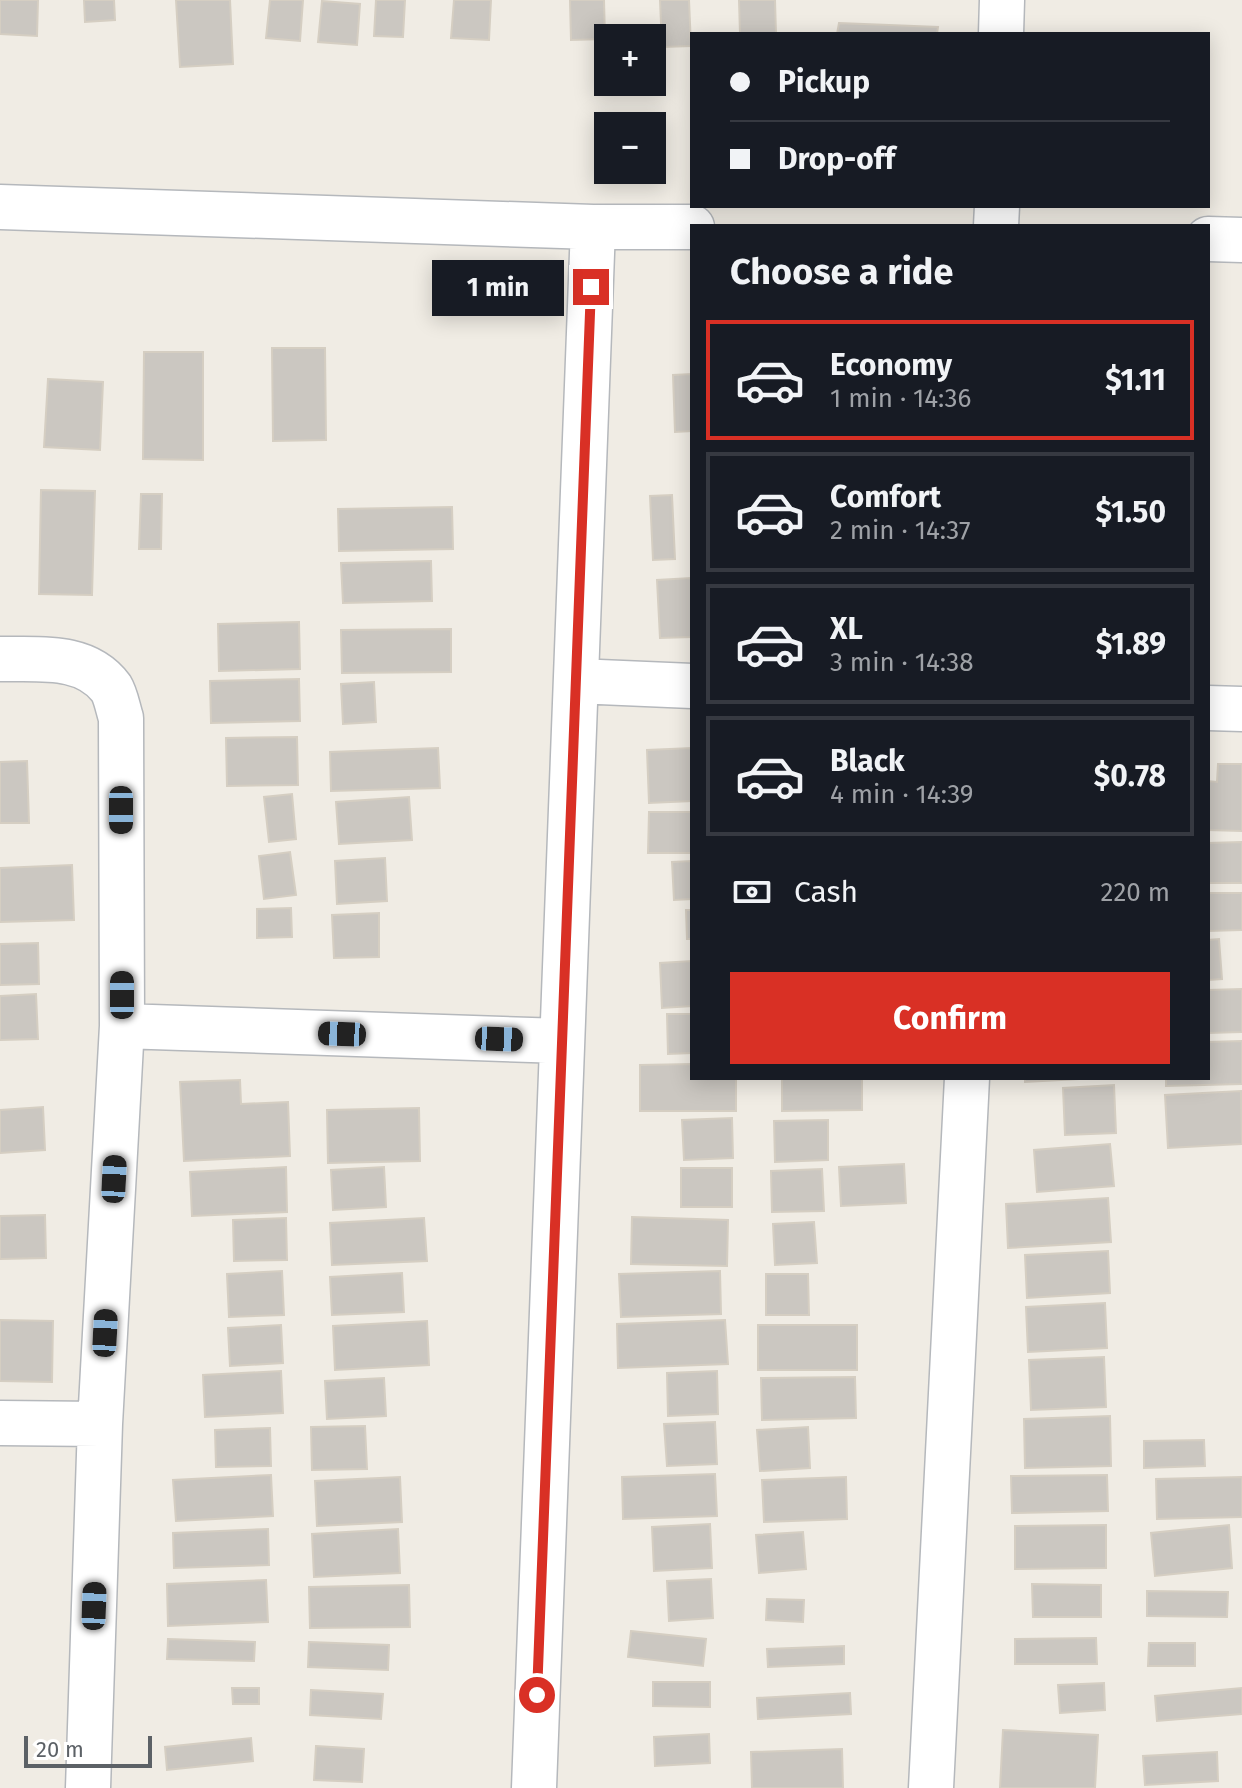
<!DOCTYPE html>
<meta charset="utf-8">
<style>
body{margin:0;font-family:"Fira Sans",sans-serif;background:#20242c;color:#f1f3f6;height:100vh;display:flex;flex-direction:column;font-size:30px;white-space:nowrap}
*{box-sizing:border-box;margin:0}
p{font-size:26px;color:#9ea1a6}
.icon{flex:none;width:44px;height:44px;fill:none;stroke:currentColor;stroke-width:2;stroke-linecap:round;stroke-linejoin:round}
.map{position:relative;flex:1;overflow:hidden}
.sheet{position:absolute;left:690px;top:224px;width:520px;height:856px;display:flex;flex-direction:column;background:#171b24;border-radius:0px;box-shadow:0 4px 20px #0003}
.sheet>*{flex:none}
.banner{position:absolute;left:690px;top:32px;width:520px;height:176px;border-radius:0px;box-shadow:0 4px 20px #0003;display:grid;align-content:center;height:176px;padding:0 40px;background:#171b24}
.tools{position:absolute;left:594px;top:24px;display:grid;gap:16px}
.tools a{display:grid;place-items:center;width:72px;height:72px;border-radius:0px;background:#171b24;box-shadow:0 4px 20px #0003;font-size:40px}
.scale{position:absolute;left:24px;bottom:20px;width:128px;box-sizing:border-box;padding-left:8px;border:4px solid #5c6166;border-top:0;font-size:22px;line-height:28px;white-space:nowrap;color:#5c6166;-webkit-text-stroke:6px #fff;paint-order:stroke}
.end{position:absolute;width:36px;height:36px;margin:-18px;border:10px solid #d93025;background:#fff;box-shadow:0 0 0 4px #fff}
.from{border-radius:50%}
.bubble{position:absolute;height:56px;border-radius:0px;background:#171b24;box-shadow:0 4px 20px #0003;font-size:26px;font-weight:700;line-height:56px;text-align:center}
.car{position:absolute;width:24px;height:48px;margin:-24px -12px;border-radius:10px;box-shadow:0 0 6px 2px #0007;background:linear-gradient(#222 24%,#8ab4d8 0 40%,#222 0 76%,#8ab4d8 0 86%,#222 0)}
.banner b{display:flex;align-items:center;gap:28px;height:76px;font-size:30px}
.banner b+b{border-top:2px solid #363941}
.banner i{width:20px;height:20px;background:#f1f3f6}
ul{padding:0;list-style:none}
li{display:flex;align-items:center;gap:24px;height:120px;margin:0 16px 12px;padding:0 24px;border:4px solid #363941;border-radius:0px}
li div{flex:1}
li b{display:block;font-size:30px}
li em{font-style:normal;font-weight:700}
li.on{border-color:#d93025}
li>.icon{width:72px;height:72px;stroke-width:1.5}
h2{padding:0 40px;font-size:36px;line-height:96px}
.pay{display:flex;align-items:center;gap:20px;height:88px;padding:0 40px;font-size:30px}
.pay p{margin-inline-start:auto}
.action{display:flex;gap:16px;margin-top:auto;padding:16px 40px}
.action a{flex:1;height:92px;border-radius:0px;background:#d93025;color:#fff;font-size:32px;font-weight:700;line-height:92px;text-align:center}
.map>svg:first-child{display:block}
.building{fill:#cbc7c1;stroke:#d5cec2;stroke-width:2}
.lines{fill:none;stroke-linecap:round;stroke-linejoin:round}
.minor-casing{stroke:#b5b8bc;stroke-width:47}
.minor{stroke:#fff;stroke-width:44}
.route{stroke:#d93025;stroke-width:10}
</style>
<div class="map">
<svg width="1242" height="1788" viewBox="0 0 1242 1788">
<rect width="100%" height="100%" fill="#f0ece4"/>
<path class="building" d="M 0,0 L 38,0 L 37,36 L 0,34 Z
M 84,0 L 114,0 L 115,20 L 85,22 Z
M 176,0 L 230,0 L 233,64 L 180,67 Z
M 270,0 L 303,0 L 300,41 L 266,38 Z
M 376,0 L 405,0 L 403,37 L 374,36 Z
M 454,0 L 491,0 L 489,40 L 451,38 Z
M 570,0 L 604,0 L 605,39 L 571,40 Z
M 660,0 L 689,0 L 691,46 L 662,47 Z
M 739,0 L 775,0 L 776,34 L 740,34 Z
M 322,1 L 360,4 L 357,45 L 318,42 Z
M 839,23 L 938,27 L 937,34 L 837,34 Z
M 272,348 L 325,348 L 326,440 L 273,441 Z
M 144,352 L 203,352 L 203,460 L 143,459 Z
M 692,374 L 692,431 L 675,432 L 673,375 Z
M 48,379 L 103,382 L 100,450 L 44,447 Z
M 41,490 L 95,491 L 92,595 L 39,594 Z
M 141,494 L 162,494 L 161,549 L 139,549 Z
M 672,495 L 675,559 L 653,560 L 650,496 Z
M 452,507 L 453,549 L 339,551 L 338,509 Z
M 431,561 L 432,601 L 343,603 L 341,563 Z
M 691,578 L 692,637 L 660,638 L 657,580 Z
M 299,622 L 300,669 L 219,671 L 218,624 Z
M 451,629 L 451,672 L 342,673 L 341,630 Z
M 299,679 L 300,721 L 211,723 L 210,681 Z
M 374,682 L 376,722 L 343,724 L 341,684 Z
M 297,737 L 298,785 L 227,786 L 226,738 Z
M 438,748 L 440,788 L 331,791 L 330,752 Z
M 692,748 L 692,801 L 649,803 L 647,750 Z
M 27,761 L 29,823 L 0,823 L 0,762 Z
M 1218,764 L 1242,764 L 1242,831 L 1208,830 L 1208,781 L 1217,782 Z
M 292,794 L 296,839 L 269,842 L 264,797 Z
M 409,797 L 412,840 L 339,844 L 336,802 Z
M 649,812 L 692,812 L 692,853 L 648,853 Z
M 1242,842 L 1242,883 L 1208,883 L 1208,843 Z
M 290,852 L 296,895 L 264,899 L 259,856 Z
M 385,858 L 387,901 L 337,904 L 335,861 Z
M 692,861 L 692,899 L 674,900 L 672,862 Z
M 72,865 L 74,920 L 0,922 L 0,868 Z
M 1208,893 L 1242,893 L 1242,930 L 1208,931 Z
M 291,908 L 292,937 L 257,938 L 257,909 Z
M 686,910 L 692,910 L 692,939 L 687,939 Z
M 379,913 L 379,957 L 334,958 L 332,915 Z
M 1219,939 L 1222,979 L 1208,980 L 1208,940 Z
M 38,943 L 39,984 L 0,985 L 0,944 Z
M 692,961 L 692,1006 L 662,1008 L 660,963 Z
M 1242,989 L 1242,1032 L 1208,1033 L 1208,990 Z
M 36,994 L 38,1039 L 0,1040 L 0,996 Z
M 667,1014 L 692,1014 L 692,1053 L 668,1054 Z
M 1242,1041 L 1242,1084 L 1166,1086 L 1166,1078 L 1208,1078 L 1208,1042 Z
M 692,1064 L 692,1078 L 736,1078 L 736,1111 L 640,1111 L 640,1065 Z
M 782,1078 L 862,1078 L 862,1110 L 782,1111 Z
M 1025,1078 L 1098,1078 L 1025,1082 Z
M 240,1080 L 241,1104 L 288,1102 L 290,1156 L 184,1161 L 180,1082 Z
M 1114,1085 L 1116,1133 L 1065,1135 L 1063,1088 Z
M 1241,1091 L 1242,1144 L 1168,1148 L 1165,1095 Z
M 43,1107 L 45,1150 L 0,1153 L 0,1110 Z
M 419,1108 L 420,1161 L 328,1163 L 327,1110 Z
M 732,1118 L 733,1158 L 684,1160 L 682,1120 Z
M 828,1120 L 828,1160 L 775,1162 L 774,1121 Z
M 1110,1144 L 1114,1186 L 1037,1192 L 1034,1150 Z
M 904,1164 L 906,1203 L 841,1206 L 839,1167 Z
M 286,1167 L 287,1212 L 192,1216 L 190,1172 Z
M 384,1167 L 386,1207 L 333,1210 L 331,1170 Z
M 681,1168 L 732,1168 L 732,1207 L 681,1207 Z
M 822,1169 L 824,1211 L 772,1212 L 771,1171 Z
M 1108,1198 L 1111,1242 L 1008,1248 L 1006,1204 Z
M 45,1215 L 46,1258 L 0,1259 L 0,1216 Z
M 632,1217 L 728,1220 L 727,1266 L 631,1264 Z
M 286,1218 L 287,1260 L 234,1261 L 233,1220 Z
M 424,1218 L 427,1261 L 332,1265 L 330,1223 Z
M 814,1222 L 817,1263 L 775,1265 L 773,1224 Z
M 1108,1251 L 1110,1293 L 1027,1298 L 1025,1255 Z
M 282,1271 L 284,1315 L 229,1317 L 227,1274 Z
M 720,1271 L 721,1314 L 621,1317 L 619,1274 Z
M 402,1273 L 404,1312 L 332,1315 L 330,1277 Z
M 766,1274 L 808,1274 L 809,1315 L 766,1315 Z
M 1105,1303 L 1107,1348 L 1028,1352 L 1026,1307 Z
M 0,1320 L 53,1321 L 52,1382 L 0,1381 Z
M 725,1320 L 728,1364 L 618,1368 L 617,1324 Z
M 427,1321 L 429,1365 L 335,1370 L 333,1326 Z
M 281,1325 L 283,1363 L 230,1366 L 228,1328 Z
M 758,1325 L 857,1325 L 857,1370 L 758,1370 Z
M 1104,1357 L 1106,1407 L 1031,1410 L 1029,1360 Z
M 281,1371 L 283,1413 L 205,1417 L 203,1375 Z
M 717,1371 L 718,1414 L 668,1416 L 667,1373 Z
M 855,1377 L 856,1418 L 762,1420 L 761,1378 Z
M 384,1378 L 386,1416 L 327,1419 L 325,1381 Z
M 1110,1416 L 1111,1466 L 1025,1468 L 1024,1419 Z
M 715,1422 L 717,1464 L 667,1466 L 664,1424 Z
M 365,1426 L 367,1469 L 312,1470 L 311,1427 Z
M 808,1427 L 810,1468 L 760,1471 L 757,1430 Z
M 270,1428 L 271,1466 L 216,1467 L 215,1430 Z
M 1204,1440 L 1205,1466 L 1144,1468 L 1144,1441 Z
M 715,1474 L 717,1516 L 623,1519 L 622,1477 Z
M 271,1475 L 273,1516 L 176,1521 L 173,1480 Z
M 1107,1475 L 1108,1511 L 1012,1513 L 1011,1476 Z
M 400,1477 L 402,1522 L 317,1526 L 315,1481 Z
M 846,1477 L 847,1519 L 764,1522 L 762,1480 Z
M 1242,1477 L 1242,1517 L 1157,1519 L 1156,1479 Z
M 710,1524 L 712,1568 L 654,1571 L 652,1527 Z
M 1106,1525 L 1106,1568 L 1015,1569 L 1015,1526 Z
M 1229,1525 L 1232,1568 L 1155,1576 L 1151,1533 Z
M 268,1529 L 269,1565 L 174,1568 L 173,1533 Z
M 398,1529 L 400,1573 L 314,1577 L 312,1534 Z
M 803,1532 L 806,1569 L 759,1573 L 756,1535 Z
M 711,1579 L 713,1618 L 669,1621 L 667,1581 Z
M 266,1580 L 268,1622 L 168,1626 L 167,1584 Z
M 1032,1584 L 1101,1585 L 1101,1617 L 1033,1617 Z
M 409,1585 L 410,1627 L 310,1628 L 309,1587 Z
M 1147,1591 L 1228,1592 L 1227,1617 L 1147,1616 Z
M 767,1599 L 804,1600 L 803,1622 L 766,1620 Z
M 631,1631 L 706,1639 L 703,1666 L 628,1657 Z
M 1096,1638 L 1097,1664 L 1015,1664 L 1015,1639 Z
M 168,1639 L 255,1642 L 254,1661 L 167,1659 Z
M 309,1642 L 389,1645 L 388,1670 L 308,1667 Z
M 1149,1643 L 1195,1643 L 1195,1666 L 1148,1666 Z
M 844,1646 L 844,1664 L 768,1667 L 767,1649 Z
M 653,1682 L 710,1682 L 710,1707 L 653,1706 Z
M 1104,1683 L 1105,1710 L 1060,1713 L 1058,1685 Z
M 232,1688 L 259,1688 L 259,1704 L 233,1704 Z
M 1242,1688 L 1242,1714 L 1157,1721 L 1155,1696 Z
M 311,1690 L 383,1694 L 381,1719 L 310,1715 Z
M 850,1693 L 851,1714 L 758,1719 L 757,1698 Z
M 1003,1730 L 1098,1735 L 1095,1788 L 1000,1788 Z
M 709,1734 L 710,1763 L 655,1766 L 654,1737 Z
M 251,1738 L 253,1761 L 167,1770 L 165,1747 Z
M 316,1746 L 364,1749 L 362,1782 L 314,1780 Z
M 842,1749 L 843,1788 L 752,1788 L 751,1752 Z
M 1217,1752 L 1218,1781 L 1145,1785 L 1143,1756 Z"/>
<g class="lines">
<defs>
<path id="minor" d="M 1001,34 L 1002,0
M 0,207 L 593,227 L 692,227
M 996,226 L 997,206
M 1208,239 L 1242,240
M 0,659 C 38,660 85,653 111,688 C 116,696 118,709 121,718 L 122,1026 L 100,1424 L 88,1788
M 576,681 L 692,686
M 1208,708 L 1242,709
M 122,1026 L 562,1041
M 0,1423 L 100,1424
M 534,1788 L 593,227
M 931,1788 L 967,1078"/>
</defs>
<use href="#minor" class="minor-casing"/>
<use href="#minor" class="minor"/>
</g>
<g class="lines">
<path class="route" d="M 537,1695 L 591,287"/>
</g>
</svg>
<div class="tools">
<a>+</a>
<a>−</a>
</div>
<div class="scale">20 m</div>
<i class="end from" style="left:537px;top:1695px"></i>
<i class="end" style="left:591px;top:287px"></i>
<div class="bubble" style="left:432px;top:260px;width:132px">1 min</div>
<i class="car" style="left:121px;top:810px;rotate:180deg"></i>
<i class="car" style="left:122px;top:995px;rotate:0deg"></i>
<i class="car" style="left:342px;top:1034px;rotate:272deg"></i>
<i class="car" style="left:499px;top:1039px;rotate:92deg"></i>
<i class="car" style="left:114px;top:1179px;rotate:3deg"></i>
<i class="car" style="left:105px;top:1333px;rotate:3deg"></i>
<i class="car" style="left:94px;top:1606px;rotate:2deg"></i>
<div class="banner">
<b><i class="from"></i>Pickup</b>
<b><i></i>Drop-off</b>
</div>
<section class="sheet">
<h2>Choose a ride</h2>
<ul>
<li class="on"><svg class="icon" aria-label="car" viewBox="0 0 24 24"><path d="M5 17H2v-5l4-1 3-4h7l3 4 3 1v5h-3M9 17h6M6 11h13"/><circle cx="7" cy="17" r="2"/><circle cx="17" cy="17" r="2"/></svg><div><b>Economy</b><p>1 min · 14:36</p></div><em>$1.11</em></li>
<li><svg class="icon" aria-label="car" viewBox="0 0 24 24"><path d="M5 17H2v-5l4-1 3-4h7l3 4 3 1v5h-3M9 17h6M6 11h13"/><circle cx="7" cy="17" r="2"/><circle cx="17" cy="17" r="2"/></svg><div><b>Comfort</b><p>2 min · 14:37</p></div><em>$1.50</em></li>
<li><svg class="icon" aria-label="car" viewBox="0 0 24 24"><path d="M5 17H2v-5l4-1 3-4h7l3 4 3 1v5h-3M9 17h6M6 11h13"/><circle cx="7" cy="17" r="2"/><circle cx="17" cy="17" r="2"/></svg><div><b>XL</b><p>3 min · 14:38</p></div><em>$1.89</em></li>
<li><svg class="icon" aria-label="car" viewBox="0 0 24 24"><path d="M5 17H2v-5l4-1 3-4h7l3 4 3 1v5h-3M9 17h6M6 11h13"/><circle cx="7" cy="17" r="2"/><circle cx="17" cy="17" r="2"/></svg><div><b>Black</b><p>4 min · 14:39</p></div><em>$0.78</em></li>
</ul>
<div class="pay"><svg class="icon" aria-label="cash" viewBox="0 0 24 24"><path d="M3 7h18v10H3z"/><circle cx="12" cy="12" r="2"/></svg>Cash<p>220 m</p></div>
<div class="action"><a>Confirm</a></div>
</section>
</div>
